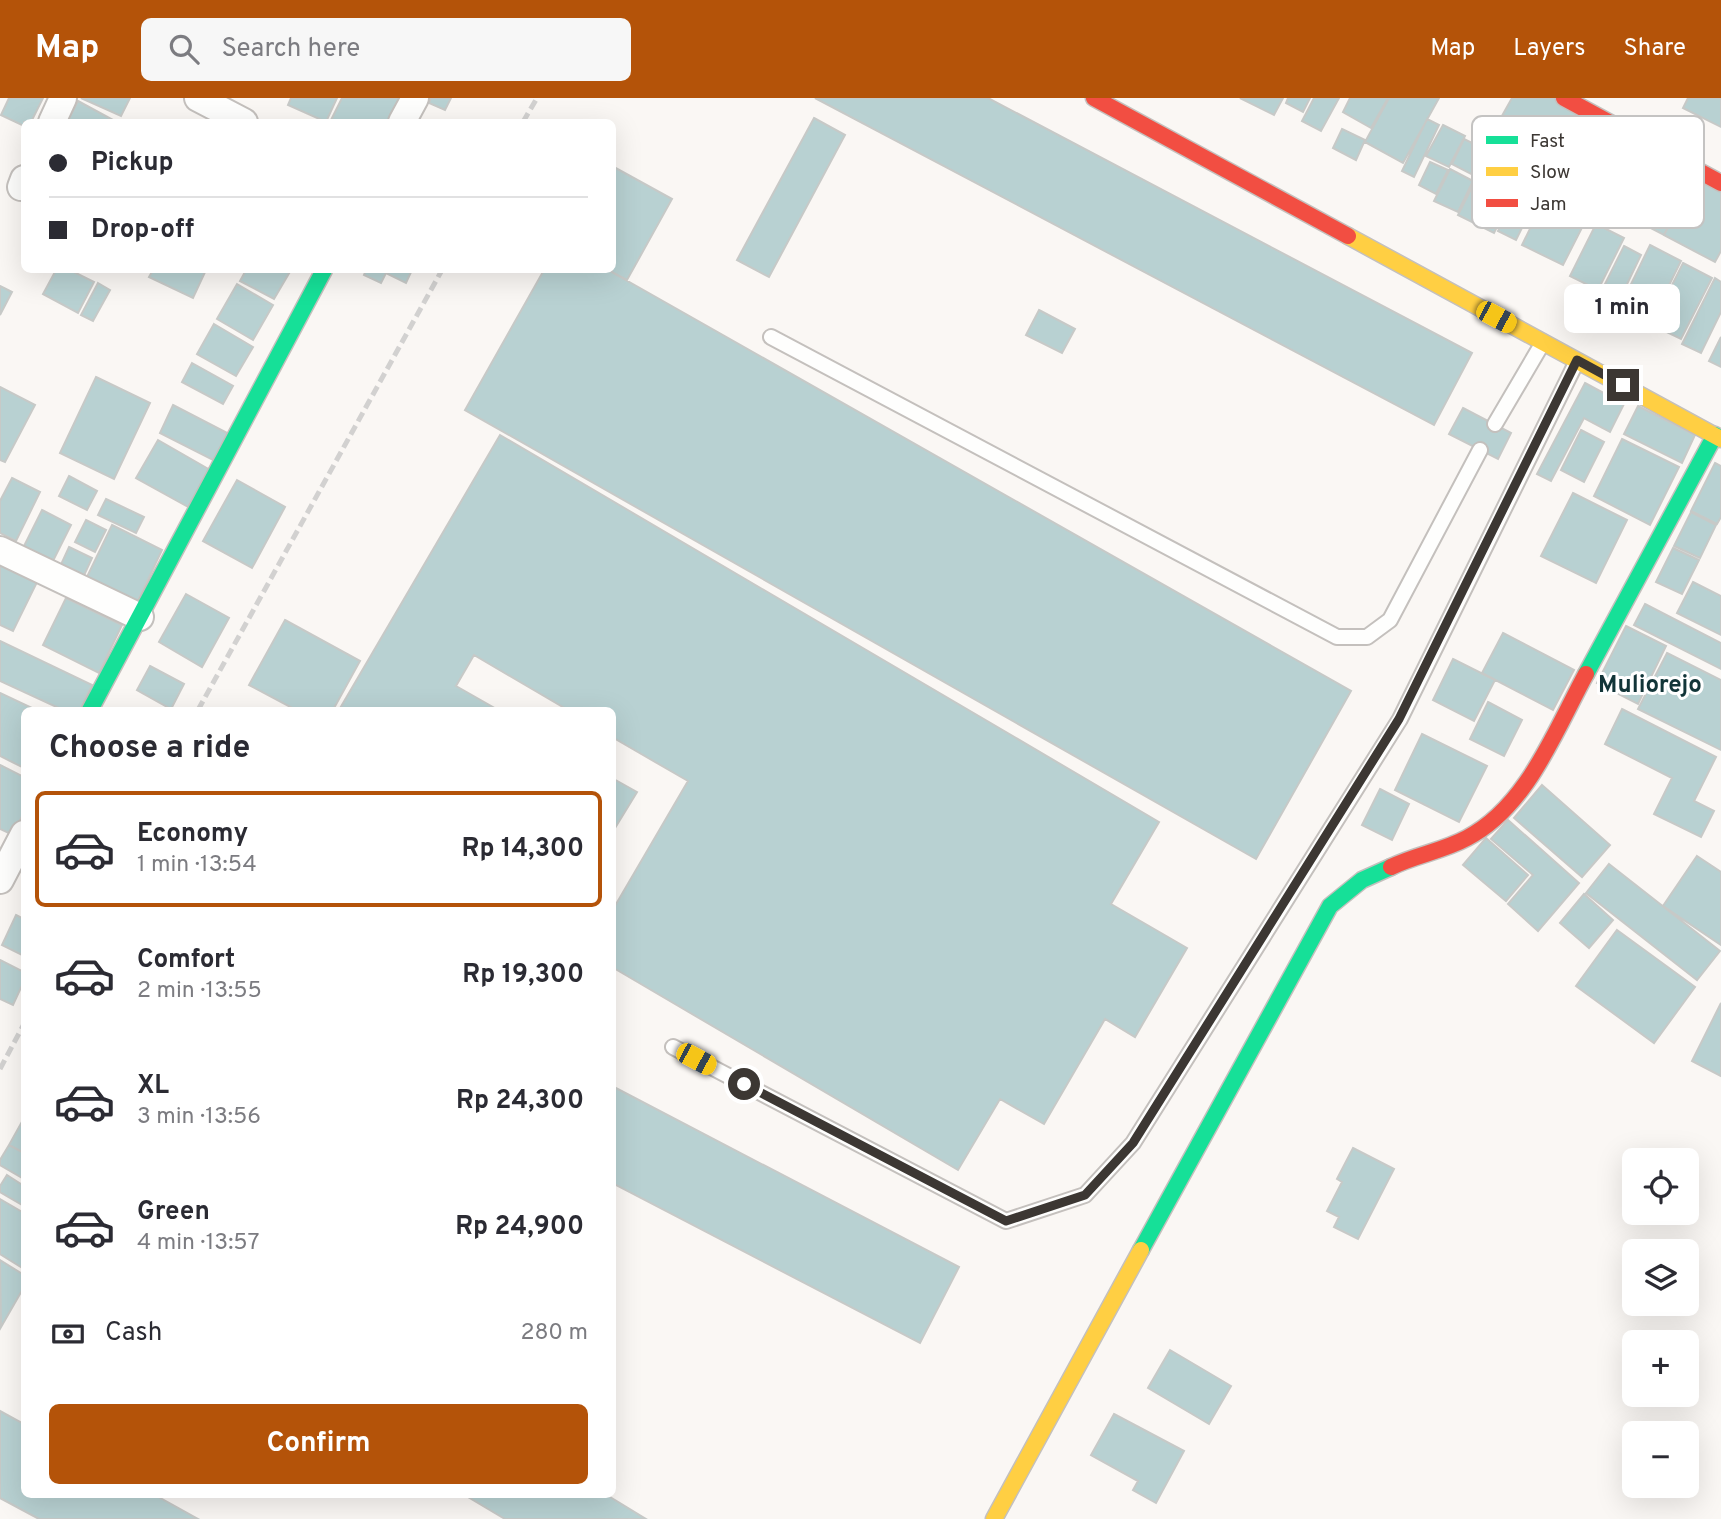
<!DOCTYPE html>
<meta charset="utf-8">
<style>
body{margin:0;font-family:Overpass,sans-serif;background:#f7f7f7;color:#2b2b33;height:100vh;display:flex;flex-direction:column;font-size:26px;white-space:nowrap}
*{box-sizing:border-box;margin:0}
p{font-size:23px;color:#7c7c81}
.icon{flex:none;width:38px;height:38px;fill:none;stroke:currentColor;stroke-width:2;stroke-linecap:round;stroke-linejoin:round}
.map{position:relative;flex:1;overflow:hidden}
.details{position:absolute;left:21px;top:609px;width:595px;height:791px;display:flex;flex-direction:column;background:#fff;border-radius:10px;box-shadow:0 7px 28px #0002}
.details>*{flex:none}
.hud{position:absolute;left:21px;top:21px;width:595px;height:154px;border-radius:10px;box-shadow:0 7px 28px #0002;display:grid;align-content:center;height:154px;padding:0 28px;background:#fff}
.controls{position:absolute;left:1622px;top:1050px;display:grid;gap:14px}
.controls a{display:grid;place-items:center;width:77px;height:77px;border-radius:10px;background:#fff;box-shadow:0 7px 28px #0002;font-size:35px}
.end{position:absolute;width:32px;height:32px;margin:-16px;border:9px solid #3c3733;background:#fff;box-shadow:0 0 0 4px #fff}
.from{border-radius:50%}
.bubble{position:absolute;height:49px;border-radius:10px;background:#fff;box-shadow:0 7px 28px #0002;font-size:23px;font-weight:700;line-height:49px;text-align:center}
.car{position:absolute;width:21px;height:42px;margin:-21px -10px;border-radius:9px;box-shadow:0 0 5px 2px #0007;background:linear-gradient(#f5c518 24%,#345 0 40%,#f5c518 0 76%,#345 0 86%,#f5c518 0)}
.hud b{display:flex;align-items:center;gap:24px;height:66px;font-size:26px}
.hud b+b{border-top:2px solid #e1e1e2}
.hud i{width:18px;height:18px;background:#2b2b33}
ul{padding:0;list-style:none}
li{display:flex;align-items:center;gap:21px;height:116px;margin:0 14px 10px;padding:0 14px;border:4px solid transparent;border-radius:10px}
li div{flex:1}
li b{display:block;font-size:26px}
li em{font-style:normal;font-weight:700}
li.current{border-color:#b45309}
li>.icon{width:63px;height:63px;stroke-width:1.5}
h2{padding:0 28px;font-size:32px;line-height:84px}
.pay{display:flex;align-items:center;gap:18px;height:77px;padding:0 28px;font-size:26px}
.pay p{margin-inline-start:auto}
.primary-button{display:flex;gap:14px;margin-top:auto;padding:14px 28px}
.primary-button a{flex:1;height:80px;border-radius:10px;background:#b45309;color:#fff;font-size:28px;font-weight:700;line-height:80px;text-align:center}
header{display:flex;align-items:center;gap:42px;box-sizing:border-box;height:98px;padding:0 35px;background:#b45309;color:#fff}
header strong{font-size:33px}
nav{display:flex;gap:38px;margin-inline-start:auto;font-size:24px}
.search{width:490px;height:63px;background:#f7f7f7;display:flex;align-items:center;gap:18px;box-sizing:border-box;padding:0 24px;border-radius:10px;color:#7c7c81;font-size:26px}
.map>svg:first-child{display:block}
.building{fill:#b8d1d2;stroke:#c7c9c7;stroke-width:2}
.lines{fill:none;stroke-linecap:round;stroke-linejoin:round}
.lane-casing{stroke:#c4c0bd;stroke-width:18}
.street-casing{stroke:#c4c0bd;stroke-width:30}
.fast-casing{stroke:#c4c0bd;stroke-width:19}
.slow-casing{stroke:#c4c0bd;stroke-width:19}
.jam-casing{stroke:#c4c0bd;stroke-width:19}
.lane{stroke:#fefefd;stroke-width:14}
.street{stroke:#fefefd;stroke-width:26}
.fast{stroke:#16e098;stroke-width:16}
.slow{stroke:#ffcf43;stroke-width:16}
.jam{stroke:#f24e42;stroke-width:16}
.rail{stroke:#d2d1d0;stroke-width:5;stroke-dasharray:10 5;stroke-linecap:butt}
.route{stroke:#3c3733;stroke-width:9}
.labels{text-anchor:middle;dominant-baseline:central;stroke-width:6;stroke-linejoin:round;paint-order:stroke}
.quarter-label{font-size:24px;font-weight:bold;fill:#123538;stroke:#fff}
.key{fill:#fff;stroke:#c4c3c2;stroke-width:2}
.key-label{font-size:19px;fill:#3c3733}
</style>
<header>
<strong>Map</strong>
<div class="search"><svg class="icon" aria-label="search" viewBox="0 0 24 24"><circle cx="10" cy="10" r="6"/><path d="M15 15l6 6"/></svg>Search here</div>
<nav><a>Map</a><a>Layers</a><a>Share</a></nav>
</header>
<div class="map">
<svg width="1721" height="1421" viewBox="0 0 1721 1421">
<rect width="100%" height="100%" fill="#faf7f4"/>
<path class="building" d="M 9,0 L 43,0 L 31,24 L 24,24 L 24,28 L 1,17 Z
M 81,0 L 130,0 L 121,18 Z
M 291,0 L 337,0 L 326,24 L 288,7 Z
M 342,0 L 402,0 L 390,24 L 330,24 Z
M 431,0 L 451,0 L 445,12 L 429,5 Z
M 815,0 L 988,0 L 1472,255 L 1434,327 Z
M 1240,0 L 1283,0 L 1274,17 Z
M 1288,0 L 1310,0 L 1303,14 L 1286,5 Z
M 1314,0 L 1339,0 L 1321,33 L 1302,23 Z
M 1350,0 L 1388,0 L 1371,30 L 1343,14 Z
M 1389,0 L 1439,0 L 1403,65 L 1365,44 Z
M 1512,0 L 1557,0 L 1579,12 L 1548,66 L 1493,34 Z
M 1688,0 L 1721,0 L 1721,29 L 1683,10 Z
M 78,3 L 115,23 L 114,24 L 67,24 Z
M 1584,16 L 1636,47 L 1602,105 L 1550,74 Z
M 814,20 L 845,37 L 769,179 L 737,162 Z
M 1427,21 L 1439,27 L 1414,79 L 1402,73 Z
M 1443,27 L 1465,38 L 1449,69 L 1426,58 Z
M 1342,31 L 1365,42 L 1356,62 L 1333,50 Z
M 1464,41 L 1488,53 L 1475,78 L 1452,66 Z
M 1492,49 L 1528,67 L 1494,135 L 1458,117 Z
M 1642,52 L 1694,79 L 1664,137 L 1612,110 Z
M 1430,64 L 1448,72 L 1436,96 L 1419,87 Z
M 612,68 L 672,101 L 627,182 L 608,172 L 612,172 Z
M 1450,71 L 1473,83 L 1458,114 L 1434,103 Z
M 1528,71 L 1546,81 L 1516,142 L 1498,133 Z
M 1694,79 L 1721,93 L 1721,153 L 1715,164 L 1664,137 Z
M 1552,86 L 1594,106 L 1563,167 L 1522,147 Z
M 1596,126 L 1624,140 L 1598,192 L 1570,178 Z
M 1650,147 L 1681,163 L 1650,226 L 1619,211 Z
M 1624,148 L 1641,157 L 1619,203 L 1601,194 Z
M 1683,165 L 1712,180 L 1681,241 L 1652,227 Z
M 56,172 L 70,172 L 94,184 L 78,215 L 43,196 Z
M 153,172 L 206,172 L 193,200 L 149,179 Z
M 246,172 L 291,172 L 274,201 L 240,183 Z
M 366,172 L 412,172 L 406,185 L 386,175 L 381,185 L 364,177 Z
M 544,172 L 608,172 L 1351,593 L 1256,761 L 465,312 Z
M 1715,180 L 1721,184 L 1721,214 L 1701,255 L 1682,246 Z
M 98,185 L 110,192 L 93,223 L 81,217 Z
M 237,186 L 273,207 L 253,242 L 217,221 Z
M 0,188 L 12,194 L 0,217 Z
M 1039,212 L 1075,231 L 1062,255 L 1026,237 Z
M 214,226 L 253,249 L 236,278 L 197,256 Z
M 1721,239 L 1721,269 L 1709,263 Z
M 192,265 L 233,288 L 223,306 L 182,284 Z
M 96,279 L 150,305 L 114,381 L 60,355 Z
M 1585,285 L 1624,306 L 1610,334 L 1584,320 L 1551,383 L 1537,376 Z
M 0,289 L 35,307 L 5,364 L 0,362 Z
M 173,307 L 231,337 L 217,364 L 160,335 Z
M 1638,308 L 1695,337 L 1682,365 L 1624,336 Z
M 1463,310 L 1511,335 L 1498,361 L 1449,336 Z
M 1581,332 L 1604,344 L 1584,384 L 1561,372 Z
M 500,337 L 1159,724 L 1111,806 L 1187,850 L 1135,939 L 1105,921 L 1044,1026 L 1000,1001 L 958,1072 L 612,869 L 612,813 L 688,683 L 612,639 L 612,612 L 568,612 L 474,557 L 456,588 L 498,612 L 339,612 Z
M 1622,341 L 1679,369 L 1650,427 L 1594,398 Z
M 158,342 L 212,373 L 190,410 L 136,380 Z
M 1715,365 L 1721,368 L 1721,419 L 1717,426 L 1691,413 Z
M 69,378 L 97,393 L 87,412 L 59,398 Z
M 12,380 L 40,394 L 16,443 L 0,435 L 0,403 Z
M 237,382 L 285,409 L 252,470 L 203,443 Z
M 1573,395 L 1627,422 L 1596,485 L 1541,458 Z
M 106,401 L 144,419 L 136,435 L 98,417 Z
M 42,412 L 71,427 L 52,465 L 23,450 Z
M 1691,414 L 1716,427 L 1700,460 L 1674,448 Z
M 86,422 L 106,432 L 95,454 L 75,444 Z
M 112,427 L 162,452 L 135,509 L 84,485 Z
M 69,449 L 92,460 L 81,484 L 58,473 Z
M 1673,450 L 1699,462 L 1682,496 L 1656,484 Z
M 3,463 L 39,480 L 13,533 L 0,527 L 0,469 Z
M 1693,484 L 1721,498 L 1721,537 L 1677,515 Z
M 186,496 L 229,520 L 202,569 L 159,544 Z
M 66,500 L 122,527 L 99,575 L 43,547 Z
M 1645,506 L 1721,545 L 1721,571 L 1634,527 Z
M 285,522 L 360,563 L 333,612 L 296,612 L 249,587 Z
M 1626,528 L 1666,548 L 1638,606 L 1597,585 Z
M 1503,535 L 1574,572 L 1553,612 L 1482,575 Z
M 0,543 L 92,587 L 80,612 L 63,612 L 0,583 Z
M 1667,555 L 1721,582 L 1721,652 L 1638,611 Z
M 1453,561 L 1495,582 L 1474,623 L 1433,602 Z
M 150,568 L 184,586 L 171,611 L 137,592 Z
M 0,595 L 36,612 L 24,612 L 24,670 L 0,658 Z
M 1488,604 L 1522,622 L 1504,658 L 1470,641 Z
M 1622,611 L 1716,659 L 1694,703 L 1714,713 L 1701,739 L 1654,716 L 1672,680 L 1605,646 Z
M 1422,636 L 1487,668 L 1459,724 L 1395,692 Z
M 0,667 L 24,679 L 24,714 L 13,737 L 0,731 Z
M 612,680 L 637,694 L 612,735 Z
M 1542,687 L 1610,747 L 1582,779 L 1514,720 Z
M 1380,691 L 1409,706 L 1392,742 L 1362,727 Z
M 1508,722 L 1579,785 L 1538,833 L 1508,806 L 1533,777 L 1491,741 Z
M 1486,740 L 1528,777 L 1506,803 L 1463,767 Z
M 1697,758 L 1721,774 L 1721,847 L 1663,808 Z
M 1609,766 L 1720,853 L 1697,882 L 1586,795 Z
M 1584,796 L 1613,822 L 1589,850 L 1560,825 Z
M 16,817 L 24,821 L 24,858 L 2,847 Z
M 1617,832 L 1695,889 L 1654,945 L 1576,888 Z
M 0,862 L 24,874 L 24,883 L 13,907 L 0,901 Z
M 1721,905 L 1721,978 L 1692,963 Z
M 612,988 L 959,1169 L 920,1245 L 612,1085 Z
M 24,1020 L 24,1055 L 9,1047 Z
M 9,1047 L 24,1055 L 24,1081 L 0,1067 L 0,1062 Z
M 1353,1050 L 1394,1071 L 1358,1141 L 1334,1129 L 1339,1119 L 1327,1113 L 1342,1084 L 1337,1081 Z
M 7,1077 L 24,1088 L 24,1108 L 0,1094 L 0,1088 Z
M 0,1101 L 24,1115 L 24,1171 L 0,1156 Z
M 0,1162 L 24,1177 L 24,1189 L 1,1229 Z
M 1170,1252 L 1231,1288 L 1209,1326 L 1148,1290 Z
M 0,1313 L 24,1326 L 24,1396 L 153,1396 L 198,1421 L 39,1421 L 0,1400 Z
M 1114,1316 L 1184,1353 L 1156,1405 L 1133,1392 L 1138,1383 L 1091,1357 Z
M 463,1396 L 605,1396 L 646,1421 L 505,1421 Z"/>
<g class="lines">
<defs>
<path id="lane" d="M 771,239 L 1337,539 L 1367,539 L 1390,522 L 1480,352
M 1495,326 L 1542,246
M 673,949 L 1006,1123 L 1085,1097 L 1133,1045 L 1400,621 L 1577,263"/>
<path id="street" d="M 198,0 L 244,24
M 52,24 L 63,0
M 402,24 L 415,0
M 21,89 L 24,81
M 0,452 L 140,519
M 0,782 L 24,736"/>
<path id="fast" d="M 1586,576 L 1715,337
M 90,612 L 324,172
M 1141,1152 L 1330,808 L 1362,782 L 1391,769"/>
<path id="slow" d="M 1348,138 L 1721,341
M 994,1421 L 1141,1152"/>
<path id="jam" d="M 1094,0 L 1348,138
M 1564,0 L 1721,85
M 1391,769 C 1415,757 1443,753 1467,740 C 1527,709 1555,633 1586,576"/>
</defs>
<use href="#lane" class="lane-casing"/>
<use href="#street" class="street-casing"/>
<use href="#fast" class="fast-casing"/>
<use href="#slow" class="slow-casing"/>
<use href="#jam" class="jam-casing"/>
<use href="#lane" class="lane"/>
<use href="#street" class="street"/>
<use href="#fast" class="fast"/>
<use href="#slow" class="slow"/>
<use href="#jam" class="jam"/>
<path class="rail" d="M 523,24 L 537,0
M 198,612 L 442,172
M 0,971 L 24,926"/>
</g>
<g class="lines">
<path class="route" d="M 744,986 L 1006,1123 L 1085,1097 L 1133,1045 L 1399,621 L 1577,262 L 1623,287"/>
</g>
<g class="labels">
<g class="quarter-label">
<text x="1650" y="588">Muliorejo</text>
</g>
</g>
<rect x="1472" y="18" width="232" height="112" rx="10" class="key"/>
<rect x="1486" y="38" width="32" height="8" fill="#16e098"/>
<rect x="1486" y="69" width="32" height="9" fill="#ffcf43"/>
<rect x="1486" y="101" width="32" height="8" fill="#f24e42"/>
<g class="key-label">
<text x="1530" y="49">Fast</text>
<text x="1530" y="80">Slow</text>
<text x="1530" y="112">Jam</text>
</g>
</svg>
<div class="controls">
<a><svg class="icon" aria-label="locate" viewBox="0 0 24 24"><circle cx="12" cy="12" r="6"/><path d="M12 2v4M12 18v4M2 12h4M18 12h4"/></svg></a>
<a><svg class="icon" aria-label="layers" viewBox="0 0 24 24"><path d="M12 4l9 5-9 5-9-5zM3 14l9 5 9-5"/></svg></a>
<a>+</a>
<a>−</a>
</div>
<i class="end from" style="left:744px;top:986px"></i>
<i class="end" style="left:1623px;top:287px"></i>
<div class="bubble" style="left:1564px;top:186px;width:116px">1 min</div>
<i class="car" style="left:1496px;top:219px;rotate:118deg"></i>
<i class="car" style="left:696px;top:961px;rotate:118deg"></i>
<div class="hud">
<b><i class="from"></i>Pickup</b>
<b><i></i>Drop-off</b>
</div>
<section class="details">
<h2>Choose a ride</h2>
<ul>
<li class="current"><svg class="icon" aria-label="car" viewBox="0 0 24 24"><path d="M5 17H2v-5l4-1 3-4h7l3 4 3 1v5h-3M9 17h6M6 11h13"/><circle cx="7" cy="17" r="2"/><circle cx="17" cy="17" r="2"/></svg><div><b>Economy</b><p>1 min · 13:54</p></div><em>Rp 14,300</em></li>
<li><svg class="icon" aria-label="car" viewBox="0 0 24 24"><path d="M5 17H2v-5l4-1 3-4h7l3 4 3 1v5h-3M9 17h6M6 11h13"/><circle cx="7" cy="17" r="2"/><circle cx="17" cy="17" r="2"/></svg><div><b>Comfort</b><p>2 min · 13:55</p></div><em>Rp 19,300</em></li>
<li><svg class="icon" aria-label="car" viewBox="0 0 24 24"><path d="M5 17H2v-5l4-1 3-4h7l3 4 3 1v5h-3M9 17h6M6 11h13"/><circle cx="7" cy="17" r="2"/><circle cx="17" cy="17" r="2"/></svg><div><b>XL</b><p>3 min · 13:56</p></div><em>Rp 24,300</em></li>
<li><svg class="icon" aria-label="car" viewBox="0 0 24 24"><path d="M5 17H2v-5l4-1 3-4h7l3 4 3 1v5h-3M9 17h6M6 11h13"/><circle cx="7" cy="17" r="2"/><circle cx="17" cy="17" r="2"/></svg><div><b>Green</b><p>4 min · 13:57</p></div><em>Rp 24,900</em></li>
</ul>
<div class="pay"><svg class="icon" aria-label="cash" viewBox="0 0 24 24"><path d="M3 7h18v10H3z"/><circle cx="12" cy="12" r="2"/></svg>Cash<p>280 m</p></div>
<div class="primary-button"><a>Confirm</a></div>
</section>
</div>
